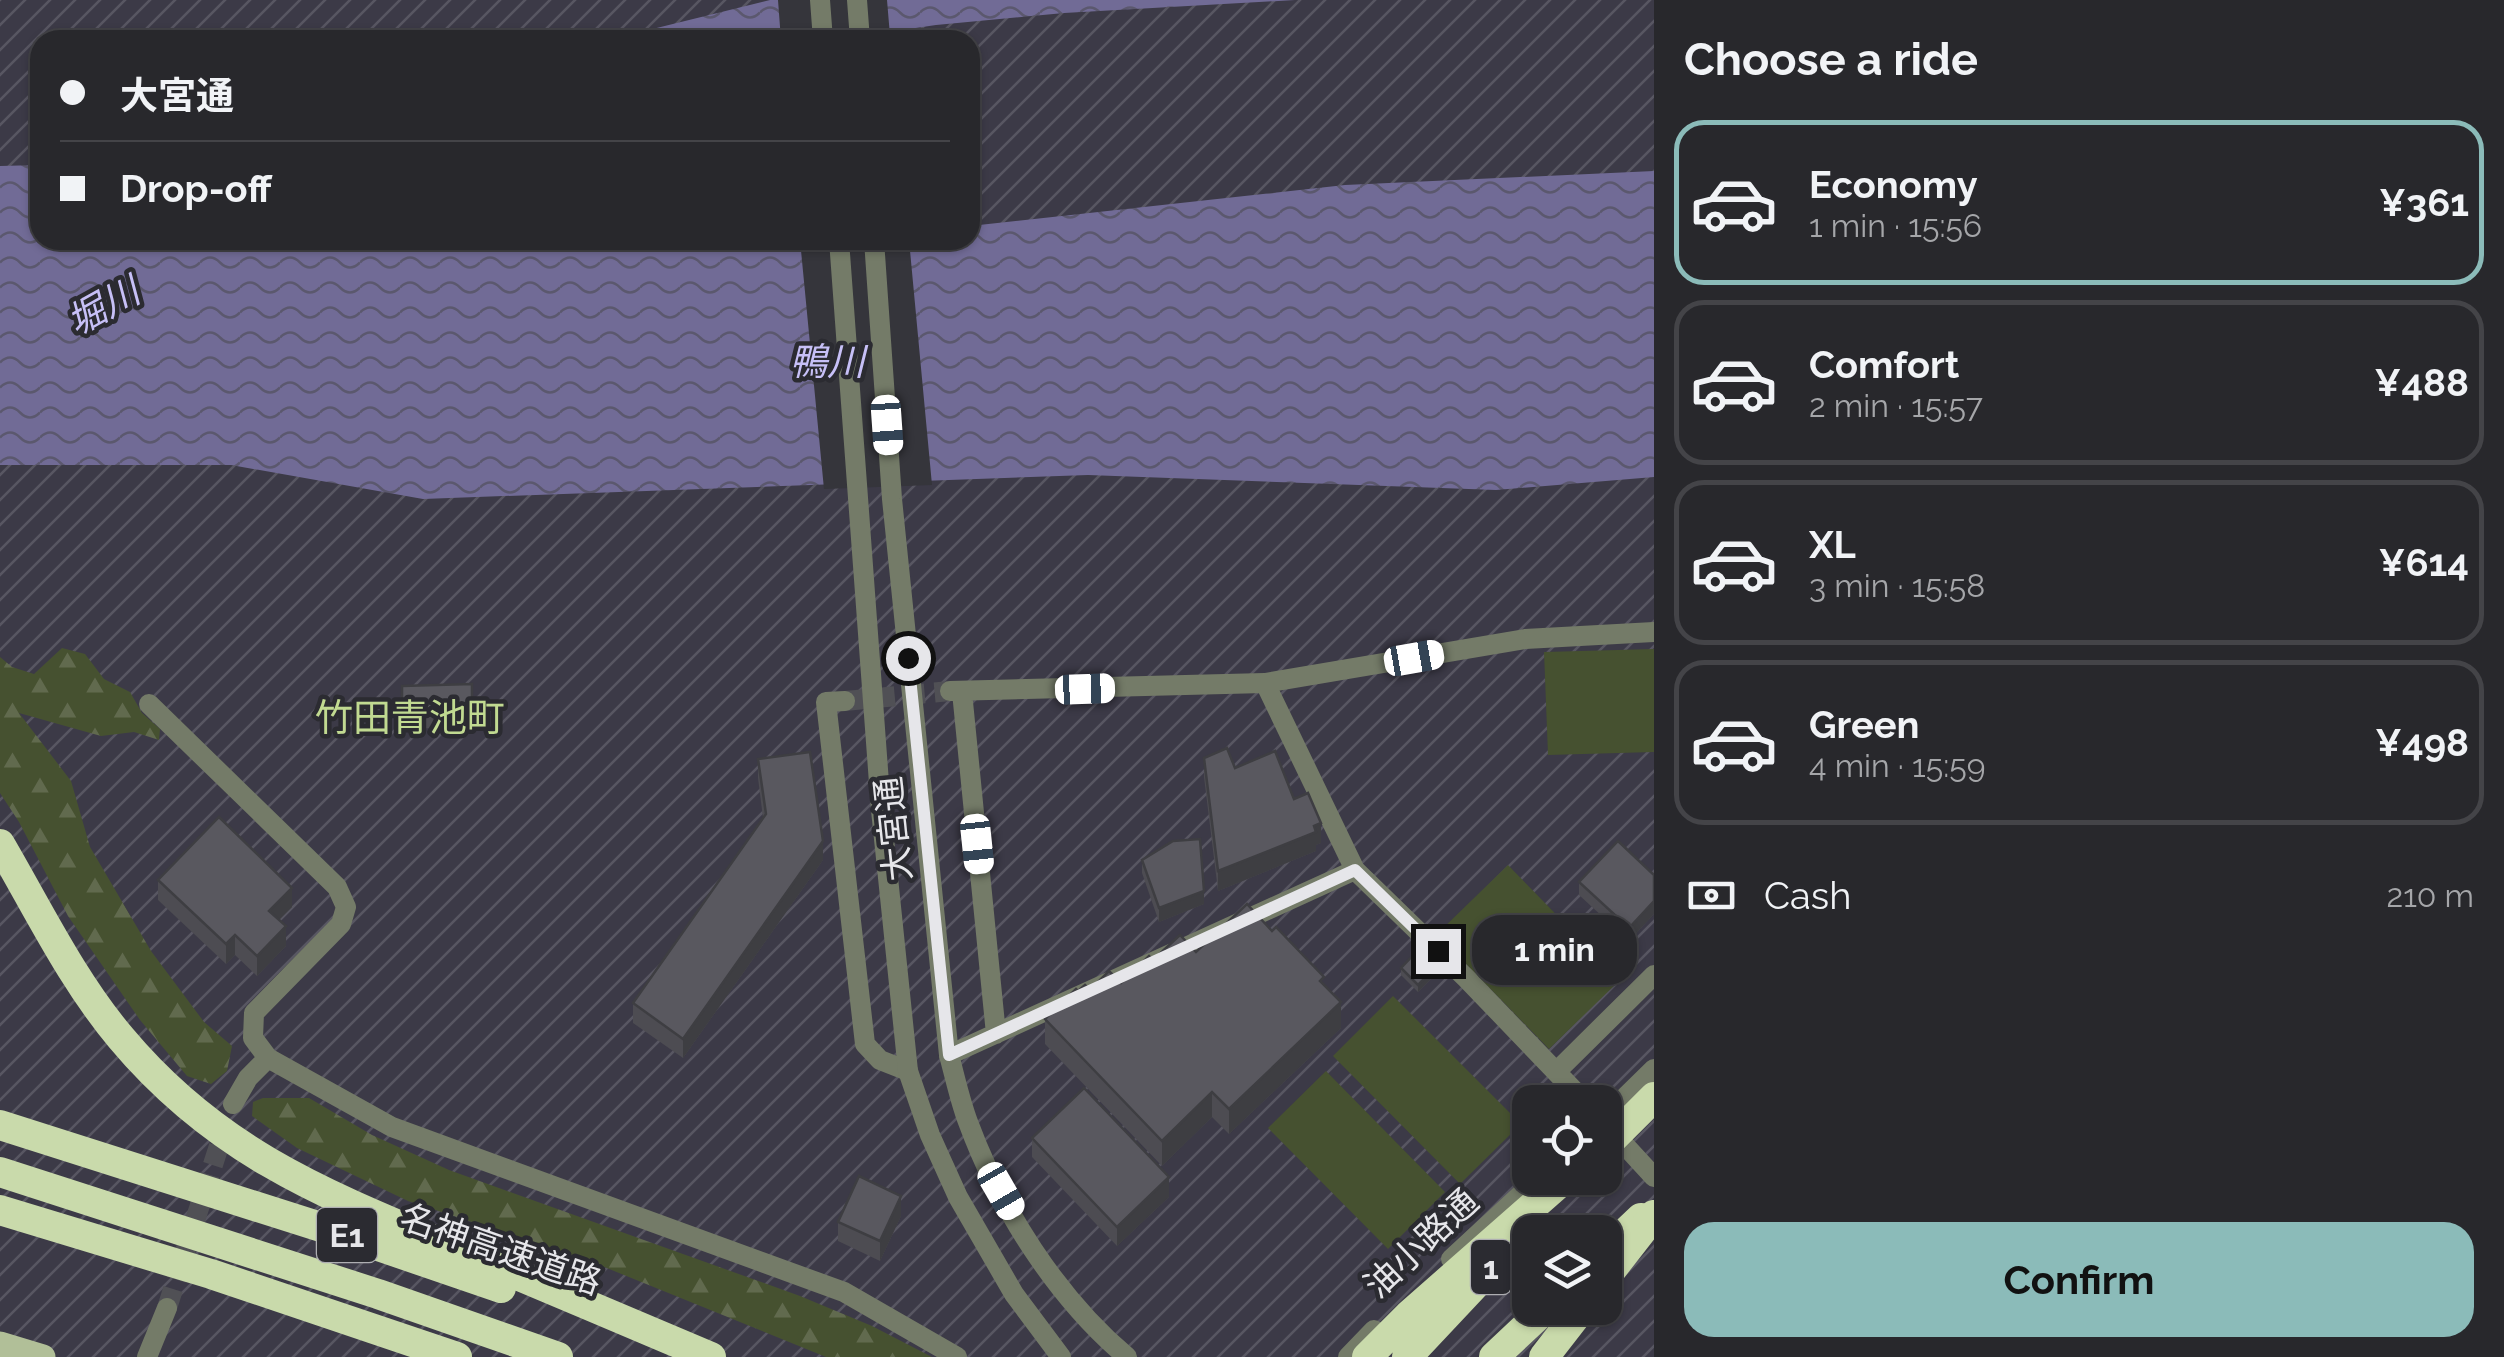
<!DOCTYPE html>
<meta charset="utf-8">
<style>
body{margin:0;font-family:Raleway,"Noto Sans JP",sans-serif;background:#343438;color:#f1f3f6;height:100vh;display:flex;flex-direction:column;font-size:38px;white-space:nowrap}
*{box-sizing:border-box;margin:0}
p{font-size:32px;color:#a5a6a9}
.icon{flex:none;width:55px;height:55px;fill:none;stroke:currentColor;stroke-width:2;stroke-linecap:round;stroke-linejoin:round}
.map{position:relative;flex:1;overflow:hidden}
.drawer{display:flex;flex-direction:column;background:#28282c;width:850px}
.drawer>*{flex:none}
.top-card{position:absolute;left:30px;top:30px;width:950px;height:220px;border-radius:30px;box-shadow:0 2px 8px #0004,0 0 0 2px #444448;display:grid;align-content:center;height:220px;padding:0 30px;background:#28282c}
.controls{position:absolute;left:1512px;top:1085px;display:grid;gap:20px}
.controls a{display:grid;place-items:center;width:110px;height:110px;border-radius:20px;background:#28282c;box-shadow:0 2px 8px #0004,0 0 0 2px #444448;font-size:50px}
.end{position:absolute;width:45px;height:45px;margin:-22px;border:12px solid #e6e6ea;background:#111;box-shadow:0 0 0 5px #111}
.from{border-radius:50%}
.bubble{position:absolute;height:70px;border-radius:30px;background:#28282c;box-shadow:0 2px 8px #0004,0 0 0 2px #444448;font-size:32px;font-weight:700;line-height:70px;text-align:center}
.car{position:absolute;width:30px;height:60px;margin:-30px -15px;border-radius:12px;box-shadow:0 0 8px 2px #0007;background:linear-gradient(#fff 24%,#345 0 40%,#fff 0 76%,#345 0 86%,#fff 0)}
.top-card b{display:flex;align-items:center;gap:35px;height:95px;font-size:38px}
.top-card b+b{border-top:2px solid #444448}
.top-card i{width:25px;height:25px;background:#f1f3f6}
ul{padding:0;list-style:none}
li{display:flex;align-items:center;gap:30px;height:165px;margin:0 20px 15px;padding:0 10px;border:5px solid #444448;border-radius:30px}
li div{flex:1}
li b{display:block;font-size:38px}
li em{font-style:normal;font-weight:700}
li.selected{border-color:#8bbbb9}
li>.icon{width:90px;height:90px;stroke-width:1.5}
h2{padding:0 30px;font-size:45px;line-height:120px}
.pay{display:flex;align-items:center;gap:25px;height:110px;padding:0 30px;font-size:38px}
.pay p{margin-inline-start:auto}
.cta{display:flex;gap:20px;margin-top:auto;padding:20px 30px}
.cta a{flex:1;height:115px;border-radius:30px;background:#8bbbb9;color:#111;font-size:40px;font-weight:700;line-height:115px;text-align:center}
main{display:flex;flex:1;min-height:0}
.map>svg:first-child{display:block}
.industrial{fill:url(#industrial-furrows);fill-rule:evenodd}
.forest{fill:url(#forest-firs)}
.pitch{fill:#465130}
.water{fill:url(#water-waves)}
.pier{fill:#35353b}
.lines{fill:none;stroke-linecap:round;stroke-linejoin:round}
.minor-tunnel{stroke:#505055;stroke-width:20;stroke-dasharray:20 10;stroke-linecap:butt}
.minor{stroke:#747b68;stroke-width:20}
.tertiary{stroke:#747b68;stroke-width:20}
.primary{stroke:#b1bf98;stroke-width:25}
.motorway{stroke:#c9daab;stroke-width:30}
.motorway-bridge{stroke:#c9daab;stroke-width:30}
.wall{fill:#4d4c52}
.shaded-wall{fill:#3e3e42}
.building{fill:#59585f;stroke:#3e3e42;stroke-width:2.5}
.route{stroke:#e6e6ea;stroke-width:12}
.labels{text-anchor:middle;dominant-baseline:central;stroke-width:9;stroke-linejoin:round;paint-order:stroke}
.shield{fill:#2b2b31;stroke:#aeaeb2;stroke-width:2.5}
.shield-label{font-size:32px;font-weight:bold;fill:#e6e6ea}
.street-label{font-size:35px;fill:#e6e6ea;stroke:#2b2b31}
.water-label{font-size:38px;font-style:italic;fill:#c7c0f7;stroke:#2b2b31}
.neighbourhood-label{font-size:38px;fill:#c1da91;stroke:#2b2b31}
</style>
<main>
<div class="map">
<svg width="1654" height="1357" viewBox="0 0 1654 1357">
<defs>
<pattern id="industrial-furrows" width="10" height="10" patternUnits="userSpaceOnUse" patternTransform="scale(2.5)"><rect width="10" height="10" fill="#3c3a47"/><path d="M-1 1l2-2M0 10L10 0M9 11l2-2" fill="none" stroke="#585662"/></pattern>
<pattern id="forest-firs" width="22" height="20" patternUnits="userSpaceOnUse" patternTransform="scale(2.5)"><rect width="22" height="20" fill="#465130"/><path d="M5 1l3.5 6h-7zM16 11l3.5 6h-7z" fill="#616a4e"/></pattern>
<pattern id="water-waves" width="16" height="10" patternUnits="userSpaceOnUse" patternTransform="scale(2.5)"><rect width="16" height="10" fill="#716b96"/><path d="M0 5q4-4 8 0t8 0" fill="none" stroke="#5b586e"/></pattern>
</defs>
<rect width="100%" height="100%" fill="#35353b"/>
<path class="industrial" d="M 0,0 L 1654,0 L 1654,1357 L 0,1357 ZM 40,40 L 970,40 L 970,240 L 40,240 ZM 1530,1102 L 1605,1102 L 1605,1178 L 1530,1178 ZM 1530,1232 L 1605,1232 L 1605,1308 L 1530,1308 Z"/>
<path class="forest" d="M 62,648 L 85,654 L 104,679 L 130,692 L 142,713 L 160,729 L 159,740 L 134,732 L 101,736 L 19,713 L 71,781 L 90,847 L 151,951 L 204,1022 L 232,1046 L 227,1071 L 211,1084 L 187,1076 L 140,1020 L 68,916 L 19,822 L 0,793 L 0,657 L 12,667 L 34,674 Z
M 263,1098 L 309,1098 L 372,1135 L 449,1170 L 800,1296 L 872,1326 L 932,1357 L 826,1357 L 587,1260 L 408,1201 L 297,1148 L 252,1116 L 253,1102 Z"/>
<path class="pitch" d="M 1654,649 L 1654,752 L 1548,755 L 1544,652 Z
M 1508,865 L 1620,980 L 1549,1049 L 1437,934 Z
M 1393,996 L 1521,1124 L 1460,1184 L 1333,1056 Z
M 1326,1071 L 1445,1192 L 1388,1249 L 1268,1128 Z"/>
<path class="water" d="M 770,0 L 1295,0 L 1064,13 L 936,25 L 834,40 L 608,40 Z
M 40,165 L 40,240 L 782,240 L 800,244 L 841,240 L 970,240 L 970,226 L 1345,185 L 1654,171 L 1654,477 L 1496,490 L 1088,475 L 423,499 L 231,465 L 0,465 L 0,166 Z"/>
<path class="pier" d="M 778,0 L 887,0 L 890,36 L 866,40 L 781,40 Z
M 800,240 L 909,240 L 932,485 L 824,489 Z"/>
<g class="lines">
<path class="minor-tunnel" d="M 845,701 L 950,691
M 167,1308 L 226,1124"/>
<path class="minor" d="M 1265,683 L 1355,870 L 1466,978 L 1585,1102
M 950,691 L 1265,683 L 1525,639 L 1654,632
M 962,692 L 996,1034
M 845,701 L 826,702 L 865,1044 L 880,1060 L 908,1071
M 149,704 L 337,887 L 346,907 L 341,924 L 254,1013 L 253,1038 L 268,1058 L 392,1127 L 844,1292 L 957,1357
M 949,1055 L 1355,870
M 1556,1072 L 1654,975
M 233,1104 L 248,1078 L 268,1058
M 1608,1127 L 1654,1177
M 147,1357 L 167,1308"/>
<path class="tertiary" d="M 820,0 L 823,40
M 857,0 L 860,40
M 839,240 L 881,810 L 908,1071 L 930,1135 L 958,1197 L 1014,1294 L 1061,1357
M 874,240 L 892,499 L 949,1055 C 955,1077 960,1101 968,1122 C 1000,1209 1057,1298 1127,1357
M 1605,1117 L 1654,1069
M 1451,1259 L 1539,1178
M 1348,1357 L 1374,1330"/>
<path class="primary" d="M 0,1344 L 43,1357"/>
<path class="motorway" d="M 0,844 C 38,909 72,980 121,1038 C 219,1155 329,1196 465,1253 C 547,1288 629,1322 711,1357
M 0,1125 L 346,1235 L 501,1288
M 0,1172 L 378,1294 L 558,1357
M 0,1210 L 211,1274 L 457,1357
M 1605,1252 L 1641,1218
M 1367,1357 L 1409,1315 L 1565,1178
M 1407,1357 L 1501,1257
M 1494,1357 L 1546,1308
M 1544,1357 L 1582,1308"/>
<path class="motorway-bridge" d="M 1605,1146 L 1654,1097
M 1605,1278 L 1654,1215"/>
</g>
<path class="wall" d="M 472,684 L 472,727 L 402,729 L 402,686 Z
M 1204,758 L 1235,768 L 1294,799 L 1321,843 L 1316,845 L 1316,851 L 1218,891 L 1204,777 Z
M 758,759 L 823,860 L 683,1058 L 633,1023 L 633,1003 L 763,818 L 758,778 Z
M 1142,860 L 1204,904 L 1159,922 L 1142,873 Z
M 1654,875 L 1654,914 L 1629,941 L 1579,895 L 1579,882 Z
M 158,880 L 292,907 L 279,920 L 286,946 L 257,976 L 235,955 L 226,964 L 158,900 Z
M 1196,952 L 1324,985 L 1341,1028 L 1229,1134 L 1212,1117 L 1162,1166 L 1045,1044 L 1045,1019 L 1078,991 L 1121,983 L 1153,960 Z
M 1401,968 L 1438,972 L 1418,992 L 1401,975 Z
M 1032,1138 L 1169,1197 L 1117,1246 L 1032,1157 Z
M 901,1216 L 880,1261 L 838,1241 L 838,1222 Z"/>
<path class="shaded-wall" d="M 1321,823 L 1321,843 L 1316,845 L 1316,851 L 1218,891 L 1218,871 Z
M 823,841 L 823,860 L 683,1058 L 683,1039 Z
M 292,888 L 292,907 L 269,930 L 269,911 Z
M 1204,891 L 1204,904 L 1159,922 L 1159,908 Z
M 1654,901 L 1654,914 L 1629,941 L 1629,928 Z
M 286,926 L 286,946 L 257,976 L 257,956 Z
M 235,935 L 235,955 L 226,964 L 226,944 Z
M 1438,965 L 1438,972 L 1418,992 L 1418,985 Z
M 1341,1002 L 1341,1028 L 1229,1134 L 1229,1109 Z
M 1212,1092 L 1212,1117 L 1162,1166 L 1162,1141 Z
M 1169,1177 L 1169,1197 L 1117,1246 L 1117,1227 Z
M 901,1196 L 901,1216 L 880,1261 L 880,1241 Z"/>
<path class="building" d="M 472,684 L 472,707 L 402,709 L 402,686 Z
M 1227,748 L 1235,768 L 1275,751 L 1294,799 L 1308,793 L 1321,823 L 1314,826 L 1316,832 L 1218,871 L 1204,758 Z
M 810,752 L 823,841 L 683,1039 L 633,1003 L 766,814 L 758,759 Z
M 219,817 L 292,888 L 269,911 L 286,926 L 257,956 L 235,935 L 226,944 L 158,880 Z
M 1200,839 L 1204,891 L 1159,908 L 1142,860 L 1173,841 Z
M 1618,841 L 1654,875 L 1654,901 L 1629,928 L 1579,882 Z
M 1247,904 L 1272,931 L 1276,927 L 1324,977 L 1320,981 L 1341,1002 L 1229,1109 L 1212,1092 L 1162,1141 L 1045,1019 L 1076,989 L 1078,991 L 1085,985 L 1090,990 L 1109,971 L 1121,983 L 1149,956 L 1153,960 L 1180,935 L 1196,952 Z
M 1420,948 L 1438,965 L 1418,985 L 1401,968 Z
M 1084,1088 L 1169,1177 L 1117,1227 L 1032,1138 Z
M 859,1176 L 901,1196 L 880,1241 L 838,1222 Z"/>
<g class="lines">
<path class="route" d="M 908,658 L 949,1055 L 1355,870 L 1438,951"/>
</g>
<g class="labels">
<g class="shield">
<rect x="317" y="1208" width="60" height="54" rx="8"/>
<rect x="1471" y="1240" width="40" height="54" rx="8"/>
</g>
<g class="shield-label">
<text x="347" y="1235">E1</text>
<text x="1491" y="1267">1</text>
</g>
<g class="street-label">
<text transform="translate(893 829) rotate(-96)">大宮通</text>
<text transform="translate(1421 1243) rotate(-43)">油小路通</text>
<text transform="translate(501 1249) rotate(19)">名神高速道路</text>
</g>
<g class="water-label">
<text transform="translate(103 306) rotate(-29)">堀川</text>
<text x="827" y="361">鴨川</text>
</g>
<g class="neighbourhood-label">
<text x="410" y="717">竹田青池町</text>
</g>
</g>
</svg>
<div class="controls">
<a><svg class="icon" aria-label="locate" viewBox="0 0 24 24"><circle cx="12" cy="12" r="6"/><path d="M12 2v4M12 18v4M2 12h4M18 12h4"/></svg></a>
<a><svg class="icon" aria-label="layers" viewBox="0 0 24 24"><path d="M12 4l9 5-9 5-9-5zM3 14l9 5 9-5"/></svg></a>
</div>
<i class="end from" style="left:908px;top:658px"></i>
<i class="end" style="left:1438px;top:951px"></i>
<div class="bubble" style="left:1472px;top:915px;width:165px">1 min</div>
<i class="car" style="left:887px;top:425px;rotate:176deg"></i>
<i class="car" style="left:1414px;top:658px;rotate:80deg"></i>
<i class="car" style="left:1085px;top:689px;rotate:88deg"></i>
<i class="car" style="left:977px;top:844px;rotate:174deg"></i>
<i class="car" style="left:1001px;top:1191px;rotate:150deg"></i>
<div class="top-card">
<b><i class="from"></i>大宮通</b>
<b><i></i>Drop-off</b>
</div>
</div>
<section class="drawer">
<h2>Choose a ride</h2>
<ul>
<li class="selected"><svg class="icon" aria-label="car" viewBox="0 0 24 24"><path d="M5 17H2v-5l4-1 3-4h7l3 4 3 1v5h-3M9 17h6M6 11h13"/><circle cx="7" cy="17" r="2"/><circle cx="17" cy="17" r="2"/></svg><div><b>Economy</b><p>1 min · 15:56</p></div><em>¥361</em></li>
<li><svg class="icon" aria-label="car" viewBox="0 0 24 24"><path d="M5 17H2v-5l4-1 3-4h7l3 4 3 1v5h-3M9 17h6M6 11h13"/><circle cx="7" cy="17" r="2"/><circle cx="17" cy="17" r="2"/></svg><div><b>Comfort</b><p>2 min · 15:57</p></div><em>¥488</em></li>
<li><svg class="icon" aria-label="car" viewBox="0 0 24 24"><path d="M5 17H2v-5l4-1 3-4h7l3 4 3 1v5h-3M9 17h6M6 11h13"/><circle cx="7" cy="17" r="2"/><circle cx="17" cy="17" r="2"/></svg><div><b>XL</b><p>3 min · 15:58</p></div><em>¥614</em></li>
<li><svg class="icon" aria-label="car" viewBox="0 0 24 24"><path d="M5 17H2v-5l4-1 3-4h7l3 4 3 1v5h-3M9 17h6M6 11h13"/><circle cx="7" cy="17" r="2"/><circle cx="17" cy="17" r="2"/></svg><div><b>Green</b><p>4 min · 15:59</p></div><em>¥498</em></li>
</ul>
<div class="pay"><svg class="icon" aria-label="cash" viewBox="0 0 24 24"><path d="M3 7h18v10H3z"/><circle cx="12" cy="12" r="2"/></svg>Cash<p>210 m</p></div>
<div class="cta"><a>Confirm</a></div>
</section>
</main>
